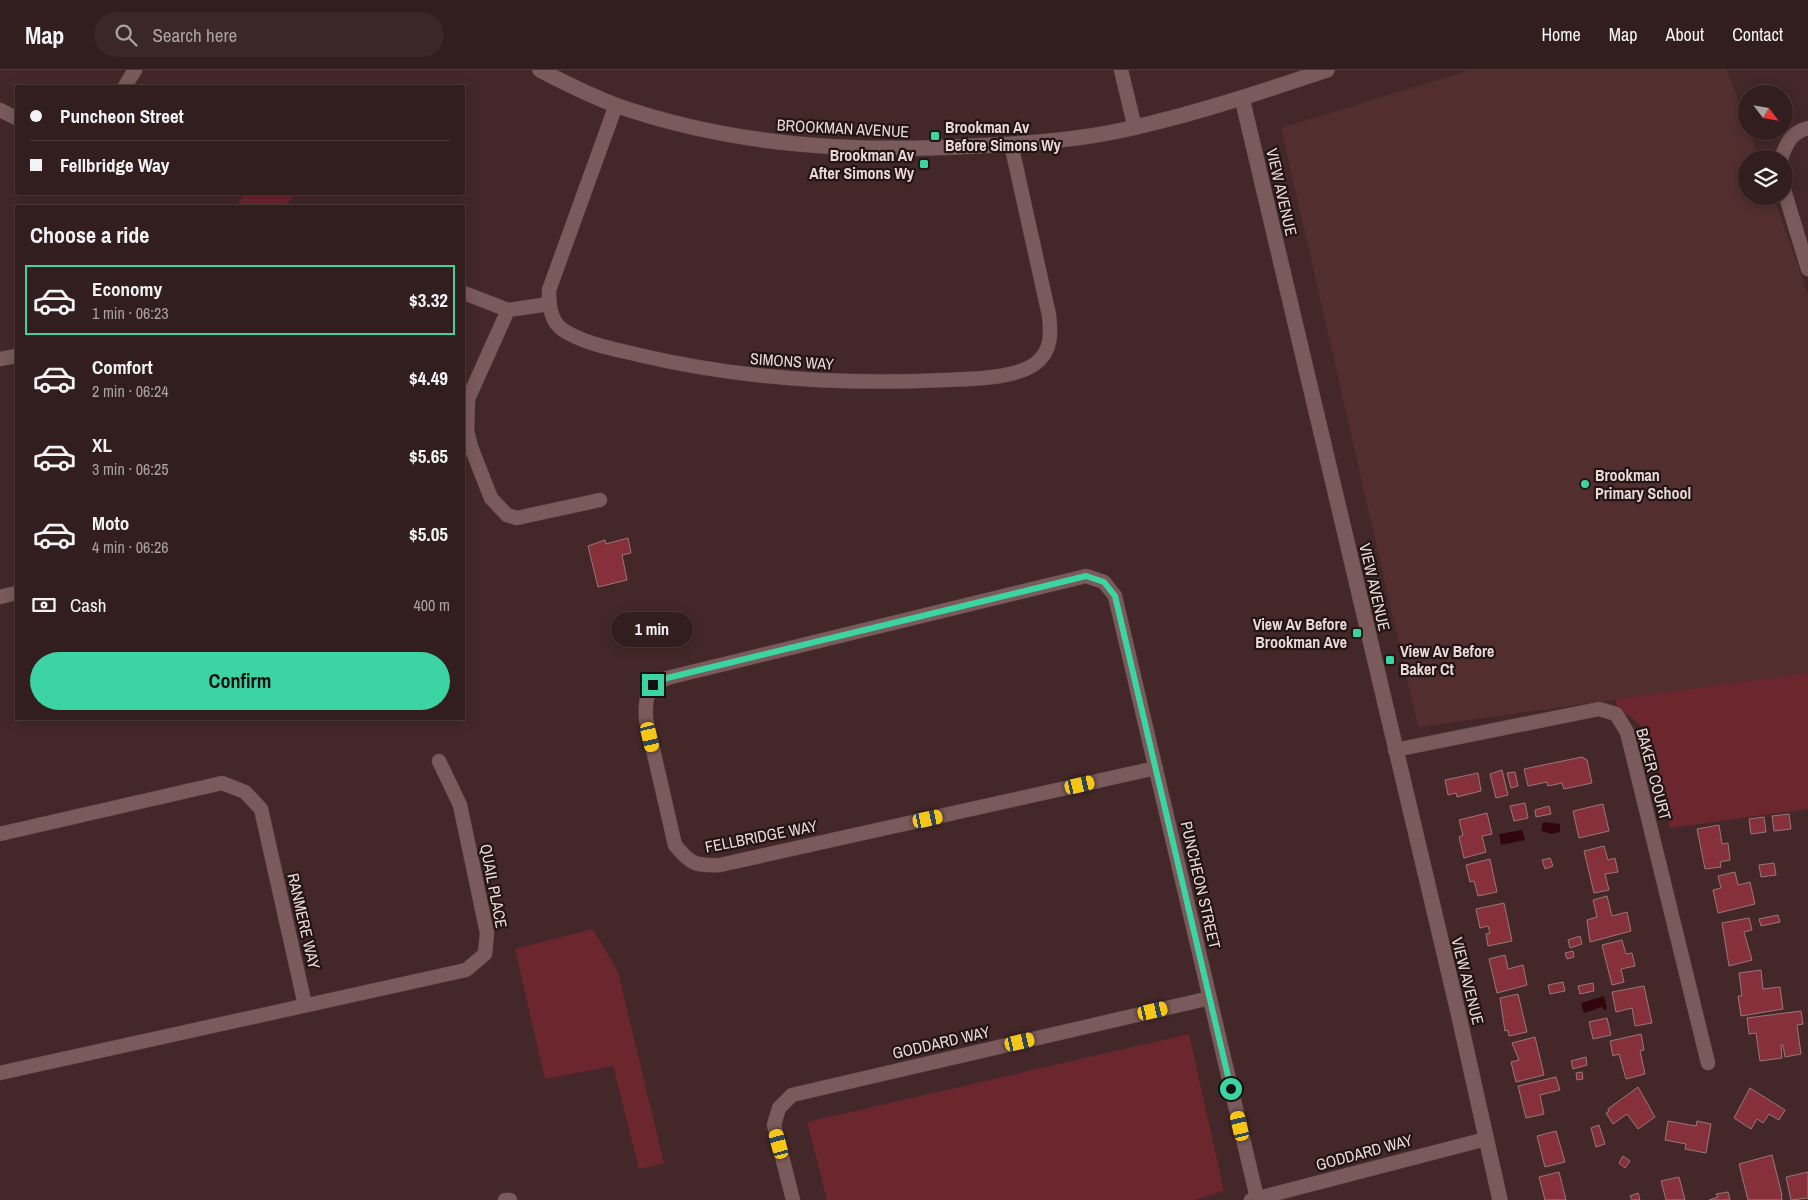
<!DOCTYPE html>
<meta charset="utf-8">
<style>
body{margin:0;font-family:"Archivo Narrow",sans-serif;background:#3b2728;color:#f1f3f6;height:100vh;display:flex;flex-direction:column;font-size:19px;white-space:nowrap}
*{box-sizing:border-box;margin:0}
p{font-size:16px;color:#a9a2a4}
.icon{flex:none;width:28px;height:28px;fill:none;stroke:currentColor;stroke-width:2;stroke-linecap:round;stroke-linejoin:round}
.map{position:relative;flex:1;overflow:hidden}
.side{position:absolute;left:15px;top:135px;width:450px;height:515px;display:flex;flex-direction:column;background:#331e1f;border-radius:0px;box-shadow:0 2px 12px #0003,0 0 0 1px #4e3c3d}
.side>*{flex:none}
.top-card{position:absolute;left:15px;top:15px;width:450px;height:110px;border-radius:0px;box-shadow:0 2px 12px #0003,0 0 0 1px #4e3c3d;display:grid;align-content:center;height:110px;padding:0 15px;background:#331e1f}
.needle{width:32px;rotate:121deg}
.tools{position:absolute;left:1738px;top:15px;display:grid;gap:10px}
.tools a{display:grid;place-items:center;width:55px;height:55px;border-radius:50%;background:#331e1f;box-shadow:0 2px 12px #0003,0 0 0 1px #4e3c3d;font-size:25px}
.end{position:absolute;width:22px;height:22px;margin:-11px;border:6px solid #3dd4a3;background:#111;box-shadow:0 0 0 2px #111}
.from{border-radius:50%}
.bubble{position:absolute;height:35px;border-radius:18px;background:#331e1f;box-shadow:0 2px 12px #0003,0 0 0 1px #4e3c3d;font-size:16px;font-weight:700;line-height:35px;text-align:center}
.car{position:absolute;width:15px;height:30px;margin:-15px -8px;border-radius:6px;box-shadow:0 0 4px 1px #0007;background:linear-gradient(#f5c518 24%,#345 0 40%,#f5c518 0 76%,#345 0 86%,#f5c518 0)}
.top-card b{display:flex;align-items:center;gap:18px;height:48px;font-size:19px}
.top-card b+b{border-top:1px solid #4e3c3d}
.top-card i{width:12px;height:12px;background:#f1f3f6}
ul{padding:0;list-style:none}
li{display:flex;align-items:center;gap:15px;height:70px;margin:0 10px 8px;padding:0 5px;border:2px solid transparent;border-radius:0px}
li div{flex:1}
li b{display:block;font-size:19px}
li em{font-style:normal;font-weight:700}
li.current{border-color:#3dd4a3}
li>.icon{width:45px;height:45px;stroke-width:1.5}
h2{padding:0 15px;font-size:22px;line-height:60px}
.pay{display:flex;align-items:center;gap:12px;height:55px;padding:0 15px;font-size:19px}
.pay p{margin-inline-start:auto}
.action{display:flex;gap:10px;margin-top:auto;padding:10px 15px}
.action a{flex:1;height:58px;border-radius:30px;background:#3dd4a3;color:#111;font-size:20px;font-weight:700;line-height:58px;text-align:center}
header{display:flex;align-items:center;gap:30px;box-sizing:border-box;height:70px;padding:0 25px;background:#331e1f;border-bottom:1px solid #4e3c3d}
header strong{font-size:24px}
nav{display:flex;gap:28px;margin-inline-start:auto;font-size:18px}
.search{width:350px;height:45px;background:#3b2728;display:flex;align-items:center;gap:12px;box-sizing:border-box;padding:0 18px;border-radius:28px;color:#a9a2a4;font-size:19px}
.map>svg:first-child{display:block}
.built{fill:#522e2f}
.green{fill:#6b262e}
.water{fill:#32060d}
.building{fill:#85303a;stroke:#997778}
.lines{fill:none;stroke-linecap:round;stroke-linejoin:round}
.minor-casing{stroke:#5b4445;stroke-width:15}
.tertiary-casing{stroke:#5b4445;stroke-width:16}
.minor{stroke:#7a5a5b;stroke-width:14}
.tertiary{stroke:#7a5a5b;stroke-width:15}
.route{stroke:#3dd4a3;stroke-width:6}
.poi-dot{fill:#3dd4a3;stroke:#221515;stroke-width:2}
.labels{text-anchor:middle;dominant-baseline:central;stroke-width:4.5;stroke-linejoin:round;paint-order:stroke}
.poi-label{font-size:16px;font-weight:bold;fill:#ebd7d8;stroke:#221515;text-anchor:start}
.street-label{font-size:16px;fill:#ebd7d8;stroke:#221515}
</style>
<header>
<strong>Map</strong>
<div class="search"><svg class="icon" aria-label="search" viewBox="0 0 24 24"><circle cx="10" cy="10" r="6"/><path d="M15 15l6 6"/></svg>Search here</div>
<nav><a>Home</a><a>Map</a><a>About</a><a>Contact</a></nav>
</header>
<div class="map">
<svg width="1808" height="1130" viewBox="0 0 1808 1130">
<rect width="100%" height="100%" fill="#442829"/>
<path class="built" d="M 1470,0 L 1727,0 L 1746,53 L 1746,61 L 1749,61 L 1759,89 L 1746,89 L 1746,126 L 1773,126 L 1808,224 L 1808,603 L 1418,657 L 1281,58 Z"/>
<path class="green" d="M 245,124 L 295,124 L 287,134 L 289,136 L 236,136 Z
M 1808,603 L 1808,739 L 1670,758 L 1655,677 L 1640,655 L 1616,635 L 1616,629 Z
M 593,859 L 618,902 L 664,1093 L 639,1099 L 613,996 L 545,1009 L 515,879 Z
M 1189,964 L 1224,1121 L 1194,1130 L 827,1130 L 807,1052 Z"/>
<path class="water" d="M 1543,752 L 1560,754 L 1560,762 L 1551,764 L 1541,761 Z
M 1522,760 L 1525,770 L 1501,775 L 1499,764 Z
M 1604,926 L 1607,939 L 1604,940 L 1602,937 L 1584,943 L 1581,933 Z"/>
<path class="building" d="M 628,468 L 631,483 L 622,485 L 627,510 L 598,517 L 588,476 L 605,470 L 606,474 Z
M 1582,687 L 1587,690 L 1592,713 L 1564,719 L 1562,713 L 1548,716 L 1547,712 L 1528,716 L 1524,699 Z
M 1502,700 L 1508,725 L 1496,728 L 1490,704 Z
M 1515,702 L 1518,716 L 1511,718 L 1507,703 Z
M 1478,703 L 1481,721 L 1457,727 L 1456,723 L 1448,725 L 1445,710 Z
M 1525,733 L 1528,748 L 1514,751 L 1510,736 Z
M 1603,734 L 1609,761 L 1579,768 L 1573,741 Z
M 1549,736 L 1551,744 L 1536,747 L 1535,740 Z
M 1487,743 L 1492,764 L 1482,766 L 1486,782 L 1464,788 L 1459,767 L 1463,765 L 1459,750 Z
M 1789,744 L 1791,759 L 1774,761 L 1772,746 Z
M 1764,747 L 1766,762 L 1751,764 L 1749,749 Z
M 1719,755 L 1722,774 L 1728,773 L 1730,790 L 1720,792 L 1721,797 L 1705,799 L 1697,759 Z
M 1604,776 L 1608,790 L 1615,788 L 1618,802 L 1605,804 L 1609,820 L 1594,823 L 1584,781 Z
M 1550,788 L 1553,796 L 1545,799 L 1542,790 Z
M 1490,789 L 1497,822 L 1478,826 L 1474,811 L 1470,812 L 1466,795 Z
M 1774,793 L 1776,805 L 1761,807 L 1759,795 Z
M 1735,802 L 1738,815 L 1750,812 L 1755,834 L 1718,843 L 1713,820 L 1721,818 L 1718,806 Z
M 1607,826 L 1612,846 L 1627,842 L 1631,861 L 1590,872 L 1587,850 L 1597,847 L 1593,830 Z
M 1504,833 L 1512,871 L 1488,876 L 1486,864 L 1490,863 L 1488,856 L 1480,858 L 1476,839 Z
M 1778,845 L 1780,852 L 1761,856 L 1759,849 Z
M 1749,848 L 1752,860 L 1744,862 L 1752,890 L 1729,896 L 1722,853 Z
M 1580,866 L 1582,874 L 1570,878 L 1568,870 Z
M 1622,870 L 1626,884 L 1632,883 L 1635,896 L 1621,899 L 1624,912 L 1612,915 L 1602,875 Z
M 1573,881 L 1574,887 L 1567,889 L 1565,883 Z
M 1505,885 L 1508,899 L 1523,895 L 1527,915 L 1497,923 L 1489,889 Z
M 1761,900 L 1763,919 L 1780,917 L 1783,939 L 1741,946 L 1738,926 L 1742,926 L 1739,903 Z
M 1563,912 L 1565,921 L 1550,924 L 1548,915 Z
M 1593,913 L 1594,921 L 1580,924 L 1578,916 Z
M 1644,916 L 1652,953 L 1635,956 L 1632,938 L 1616,942 L 1612,922 Z
M 1518,924 L 1527,962 L 1509,966 L 1508,960 L 1505,961 L 1500,928 Z
M 1801,941 L 1803,954 L 1797,955 L 1801,984 L 1785,987 L 1783,975 L 1781,975 L 1782,988 L 1760,991 L 1756,963 L 1749,964 L 1747,948 Z
M 1607,948 L 1611,965 L 1593,969 L 1589,952 Z
M 1641,964 L 1644,980 L 1640,981 L 1645,1004 L 1626,1009 L 1619,984 L 1613,986 L 1610,971 Z
M 1535,967 L 1544,1005 L 1516,1012 L 1511,992 L 1519,990 L 1512,973 Z
M 1586,987 L 1587,995 L 1573,999 L 1571,991 Z
M 1582,1002 L 1583,1009 L 1577,1010 L 1576,1003 Z
M 1556,1007 L 1560,1020 L 1540,1025 L 1544,1044 L 1526,1048 L 1518,1016 Z
M 1638,1017 L 1655,1047 L 1638,1059 L 1627,1044 L 1613,1054 L 1606,1043 L 1609,1041 L 1608,1039 Z
M 1750,1018 L 1785,1040 L 1779,1050 L 1769,1044 L 1763,1053 L 1757,1049 L 1751,1059 L 1734,1048 Z
M 1668,1051 L 1696,1056 L 1697,1051 L 1711,1054 L 1706,1083 L 1685,1079 L 1686,1074 L 1665,1070 Z
M 1599,1055 L 1605,1074 L 1596,1077 L 1591,1058 Z
M 1556,1061 L 1565,1092 L 1545,1097 L 1537,1066 Z
M 1772,1085 L 1782,1125 L 1781,1125 L 1782,1130 L 1748,1130 L 1739,1094 Z
M 1623,1086 L 1630,1091 L 1625,1098 L 1619,1093 Z
M 1559,1102 L 1566,1130 L 1545,1130 L 1539,1107 Z
M 1808,1102 L 1808,1128 L 1791,1130 L 1786,1107 Z
M 1679,1107 L 1685,1130 L 1666,1130 L 1661,1111 Z
M 1728,1122 L 1730,1130 L 1709,1130 L 1718,1127 L 1716,1124 Z
M 1638,1123 L 1640,1130 L 1632,1130 L 1630,1126 Z"/>
<g class="lines">
<defs>
<path id="minor" d="M 1121,0 L 1135,58
M 125,16 L 135,0
M 616,35 L 549,220 C 549,234 550,251 563,260 C 585,274 614,279 639,285 C 740,309 840,315 944,310 C 969,309 1016,309 1036,293 C 1052,281 1051,262 1049,245 L 1011,74
M 0,40 L 16,48
M 1781,89 C 1786,73 1792,62 1808,58
M 1784,120 L 1808,199
M 464,223 L 508,240 L 549,234
M 508,240 L 468,329 L 467,361 L 471,377 L 491,428 L 507,445 L 517,448 L 600,430
M 0,289 L 16,286
M 0,527 L 16,523
M 1395,680 L 1599,639 L 1616,644 L 1627,662 L 1708,993
M 1156,698 L 720,795 C 696,796 690,794 675,775 L 646,649 C 645,627 646,619 667,608 L 1086,506 L 1104,512 L 1115,526 L 1257,1128
M 0,764 L 222,713 L 245,722 L 261,739 L 305,935
M 0,1003 L 466,900 L 485,884 L 487,863 L 460,735 L 439,691
M 505,1130 L 510,1130
M 793,1130 L 774,1055 L 779,1038 L 792,1025 L 1210,928
M 1251,1130 L 1486,1069"/>
<path id="tertiary" d="M 540,0 C 565,13 591,26 618,36 C 734,76 853,83 975,76 C 1028,74 1084,70 1136,57 C 1201,42 1264,21 1327,0
M 1242,28 L 1458,942 L 1500,1130"/>
</defs>
<use href="#minor" class="minor-casing"/>
<use href="#tertiary" class="tertiary-casing"/>
<use href="#minor" class="minor"/>
<use href="#tertiary" class="tertiary"/>
</g>
<g class="lines">
<path class="route" d="M 653,615 L 667,608 L 1086,506 L 1104,512 L 1115,526 L 1231,1019"/>
</g>
<g class="poi-dot">
<rect x="930" y="61" width="10" height="10" rx="2.5"/>
<rect x="919" y="89" width="10" height="10" rx="2.5"/>
<circle cx="1585" cy="414" r="5"/>
<rect x="1352" y="558" width="10" height="10" rx="2.5"/>
<rect x="1385" y="585" width="10" height="10" rx="2.5"/>
</g>
<g class="labels">
<g class="poi-label">
<text x="945" y="57">Brookman Av<tspan x="945" dy="18">Before Simons Wy</tspan></text>
<text x="914" y="85" text-anchor="end">Brookman Av<tspan x="914" dy="18">After Simons Wy</tspan></text>
<text x="1595" y="405">Brookman<tspan x="1595" dy="18">Primary School</tspan></text>
<text x="1347" y="554" text-anchor="end">View Av Before<tspan x="1347" dy="18">Brookman Ave</tspan></text>
<text x="1400" y="581">View Av Before<tspan x="1400" dy="18">Baker Ct</tspan></text>
</g>
<g class="street-label">
<text transform="translate(843 58) rotate(3)">BROOKMAN AVENUE</text>
<text transform="translate(1282 122) rotate(77)">VIEW AVENUE</text>
<text transform="translate(792 291) rotate(4)">SIMONS WAY</text>
<text transform="translate(1375 517) rotate(77)">VIEW AVENUE</text>
<text transform="translate(1654 704) rotate(75)">BAKER COURT</text>
<text transform="translate(761 766) rotate(-11)">FELLBRIDGE WAY</text>
<text transform="translate(1201 815) rotate(77)">PUNCHEON STREET</text>
<text transform="translate(494 816) rotate(79)">QUAIL PLACE</text>
<text transform="translate(304 851) rotate(77)">RANMERE WAY</text>
<text transform="translate(1468 911) rotate(76)">VIEW AVENUE</text>
<text transform="translate(941 972) rotate(-13)">GODDARD WAY</text>
<text transform="translate(1364 1082) rotate(-15)">GODDARD WAY</text>
</g>
</g>
</svg>
<div class="tools">
<a><svg class="needle" viewBox="-14 -14 28 28"><path d="M0-13l5 13h-10z" fill="#e53935"/><path d="M0 13l5-13h-10z" fill="#a9a2a4"/></svg></a>
<a><svg class="icon" aria-label="layers" viewBox="0 0 24 24"><path d="M12 4l9 5-9 5-9-5zM3 14l9 5 9-5"/></svg></a>
</div>
<i class="end from" style="left:1231px;top:1019px"></i>
<i class="end" style="left:653px;top:615px"></i>
<div class="bubble" style="left:611px;top:542px;width:82px">1 min</div>
<i class="car" style="left:650px;top:667px;rotate:167deg"></i>
<i class="car" style="left:1080px;top:715px;rotate:77deg"></i>
<i class="car" style="left:928px;top:749px;rotate:78deg"></i>
<i class="car" style="left:1153px;top:941px;rotate:77deg"></i>
<i class="car" style="left:1020px;top:972px;rotate:77deg"></i>
<i class="car" style="left:1240px;top:1056px;rotate:347deg"></i>
<i class="car" style="left:779px;top:1074px;rotate:345deg"></i>
<div class="top-card">
<b><i class="from"></i>Puncheon Street</b>
<b><i></i>Fellbridge Way</b>
</div>
<section class="side">
<h2>Choose a ride</h2>
<ul>
<li class="current"><svg class="icon" aria-label="car" viewBox="0 0 24 24"><path d="M5 17H2v-5l4-1 3-4h7l3 4 3 1v5h-3M9 17h6M6 11h13"/><circle cx="7" cy="17" r="2"/><circle cx="17" cy="17" r="2"/></svg><div><b>Economy</b><p>1 min · 06:23</p></div><em>$3.32</em></li>
<li><svg class="icon" aria-label="car" viewBox="0 0 24 24"><path d="M5 17H2v-5l4-1 3-4h7l3 4 3 1v5h-3M9 17h6M6 11h13"/><circle cx="7" cy="17" r="2"/><circle cx="17" cy="17" r="2"/></svg><div><b>Comfort</b><p>2 min · 06:24</p></div><em>$4.49</em></li>
<li><svg class="icon" aria-label="car" viewBox="0 0 24 24"><path d="M5 17H2v-5l4-1 3-4h7l3 4 3 1v5h-3M9 17h6M6 11h13"/><circle cx="7" cy="17" r="2"/><circle cx="17" cy="17" r="2"/></svg><div><b>XL</b><p>3 min · 06:25</p></div><em>$5.65</em></li>
<li><svg class="icon" aria-label="car" viewBox="0 0 24 24"><path d="M5 17H2v-5l4-1 3-4h7l3 4 3 1v5h-3M9 17h6M6 11h13"/><circle cx="7" cy="17" r="2"/><circle cx="17" cy="17" r="2"/></svg><div><b>Moto</b><p>4 min · 06:26</p></div><em>$5.05</em></li>
</ul>
<div class="pay"><svg class="icon" aria-label="cash" viewBox="0 0 24 24"><path d="M3 7h18v10H3z"/><circle cx="12" cy="12" r="2"/></svg>Cash<p>400 m</p></div>
<div class="action"><a>Confirm</a></div>
</section>
</div>
